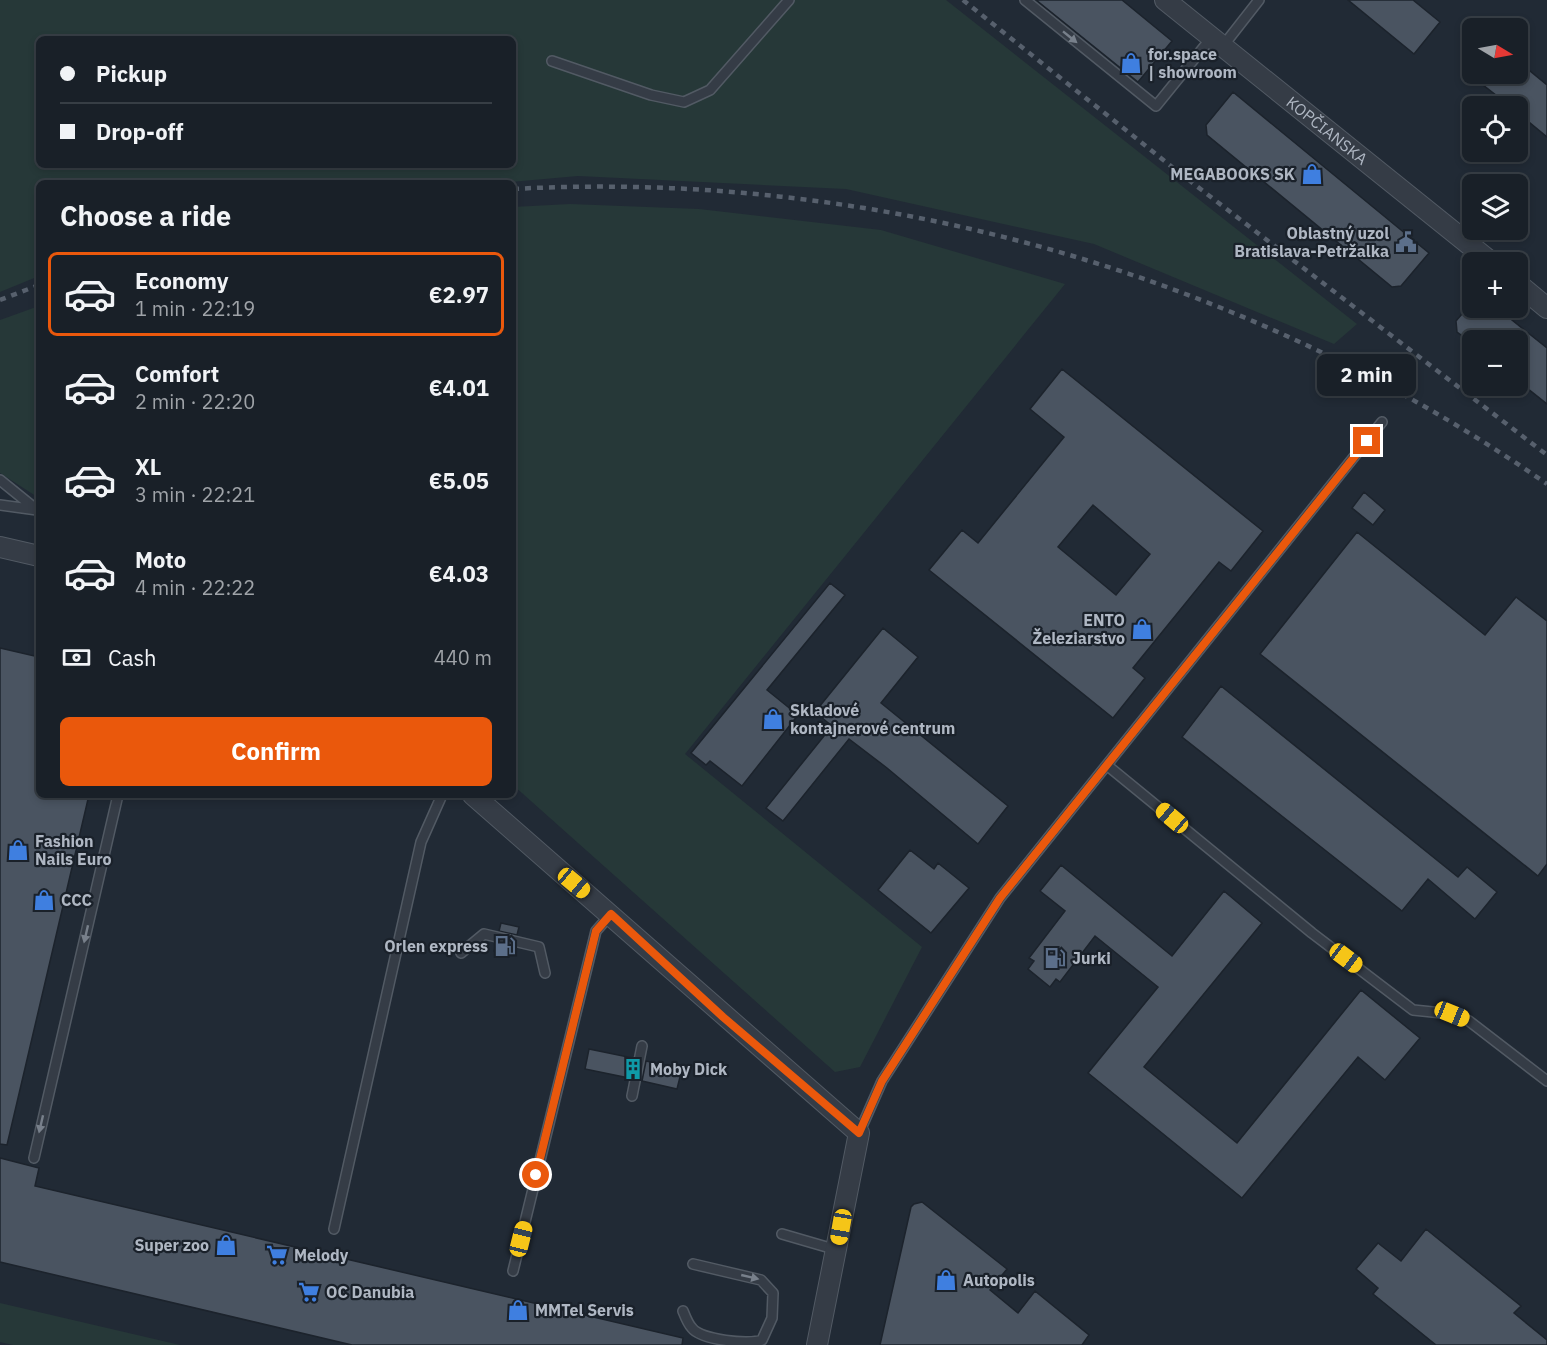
<!DOCTYPE html>
<meta charset="utf-8">
<style>
body{margin:0;font-family:"IBM Plex Sans",sans-serif;background:#222830;color:#f1f3f6;height:100vh;display:flex;flex-direction:column;font-size:22px;white-space:nowrap}
*{box-sizing:border-box;margin:0}
p{font-size:20px;color:#9fa3a8}
.icon{flex:none;width:33px;height:33px;fill:none;stroke:currentColor;stroke-width:2;stroke-linecap:round;stroke-linejoin:round}
.map{position:relative;flex:1;overflow:hidden}
.panel{position:absolute;left:36px;top:180px;width:480px;height:618px;display:flex;flex-direction:column;background:#192028;border-radius:9px;box-shadow:0 3px 9px #0003,0 0 0 2px #373e45}
.panel>*{flex:none}
.hud{position:absolute;left:36px;top:36px;width:480px;height:132px;border-radius:9px;box-shadow:0 3px 9px #0003,0 0 0 2px #373e45;display:grid;align-content:center;height:132px;padding:0 24px;background:#192028}
.needle{width:39px;rotate:100deg}
.buttons{position:absolute;left:1462px;top:18px;display:grid;gap:12px}
.buttons a{display:grid;place-items:center;width:66px;height:66px;border-radius:9px;background:#192028;box-shadow:0 3px 9px #0003,0 0 0 2px #373e45;font-size:30px}
.end{position:absolute;width:27px;height:27px;margin:-14px;border:8px solid #ea580c;background:#fff;box-shadow:0 0 0 3px #fff}
.from{border-radius:50%}
.bubble{position:absolute;height:42px;border-radius:9px;background:#192028;box-shadow:0 3px 9px #0003,0 0 0 2px #373e45;font-size:20px;font-weight:700;line-height:42px;text-align:center}
.car{position:absolute;width:18px;height:36px;margin:-18px -9px;border-radius:8px;box-shadow:0 0 4px 2px #0007;background:linear-gradient(#f5c518 24%,#345 0 40%,#f5c518 0 76%,#345 0 86%,#f5c518 0)}
.hud b{display:flex;align-items:center;gap:21px;height:57px;font-size:22px}
.hud b+b{border-top:2px solid #373e45}
.hud i{width:15px;height:15px;background:#f1f3f6}
ul{padding:0;list-style:none}
li{display:flex;align-items:center;gap:18px;height:84px;margin:0 12px 9px;padding:0 12px;border:3px solid transparent;border-radius:9px}
li div{flex:1}
li b{display:block;font-size:22px}
li em{font-style:normal;font-weight:700}
li.active{border-color:#ea580c}
li>.icon{width:54px;height:54px;stroke-width:1.5}
h2{padding:0 24px;font-size:27px;line-height:72px}
.pay{display:flex;align-items:center;gap:15px;height:66px;padding:0 24px;font-size:22px}
.pay p{margin-inline-start:auto}
.action{display:flex;gap:12px;margin-top:auto;padding:12px 24px}
.action a{flex:1;height:69px;border-radius:9px;background:#ea580c;color:#fff;font-size:24px;font-weight:700;line-height:69px;text-align:center}
.map>svg:first-child{display:block}
.green{fill:#263838;fill-rule:evenodd}
.building{fill:#4a5461;stroke:#1c232c;stroke-width:1.5;fill-rule:evenodd}
.lines{fill:none;stroke-linecap:round;stroke-linejoin:round}
.lane-casing{stroke:#525a64;stroke-width:12}
.street-casing{stroke:#525a64;stroke-width:22}
.lane{stroke:#353c46;stroke-width:9}
.street{stroke:#353c46;stroke-width:20}
.rail{stroke:#57606d;stroke-width:4.5;stroke-dasharray:6 6;stroke-linecap:butt}
.oneway{fill:#78808b}
.route{stroke:#ea580c;stroke-width:8}
.labels{text-anchor:middle;dominant-baseline:central;stroke-width:4.5;stroke-linejoin:round;paint-order:stroke}
.poi-label{font-size:16px;font-weight:bold;fill:#afb7c3;stroke:#1a212a;text-anchor:start}
.street-label{font-size:16px;fill:#afb7c3;stroke:#1a212a}
</style>
<div class="map">
<svg width="1547" height="1345" viewBox="0 0 1547 1345">
<rect width="100%" height="100%" fill="#212a35"/>
<path class="green" d="M 0,0 L 946,0 L 1357,324 L 1334,344 L 1094,244 L 846,189 L 578,176 L 499,183 L 39,183 L 39,276 L 0,292 ZM 39,39 L 513,39 L 513,165 L 39,165 Z
M 570,204 L 699,209 L 881,230 L 1065,284 L 685,754 L 922,947 L 860,1067 L 835,1072 L 513,785 L 513,207 Z
M 39,306 L 39,498 L 0,473 L 0,320 Z
M 0,1303 L 180,1345 L 13,1345 L 0,1342 Z"/>
<path class="building" d="M 1036,0 L 1122,0 L 1172,41 L 1138,82 Z
M 1348,0 L 1413,0 L 1440,22 L 1414,54 Z
M 1518,61 L 1547,85 L 1547,137 L 1518,113 L 1518,106 L 1510,106 L 1469,74 L 1518,74 Z
M 1233,92 L 1429,253 L 1401,286 L 1392,287 L 1207,135 L 1206,125 Z
M 1467,308 L 1497,308 L 1547,348 L 1547,404 L 1518,381 L 1518,340 L 1468,340 L 1457,332 L 1456,321 Z
M 1062,369 L 1263,531 L 1231,571 L 1219,562 L 1133,668 L 1145,678 L 1113,718 L 929,570 L 962,530 L 978,543 L 1064,437 L 1030,409 ZM 1093,505 L 1150,554 L 1116,595 L 1058,547 Z
M 1364,492 L 1385,510 L 1373,525 L 1352,508 Z
M 1357,532 L 1485,635 L 1516,597 L 1547,621 L 1547,864 L 1538,876 L 1260,654 Z
M 830,583 L 845,595 L 767,690 L 798,715 L 742,786 L 710,761 L 706,765 L 691,753 Z
M 883,628 L 918,657 L 881,703 L 1008,806 L 978,844 L 887,768 L 849,739 L 783,821 L 766,808 L 832,726 L 815,712 Z
M 0,648 L 39,657 L 39,795 L 89,795 L 7,1145 L 0,1144 Z
M 1221,686 L 1458,877 L 1467,867 L 1497,892 L 1475,919 L 1428,879 L 1402,911 L 1182,737 Z
M 910,850 L 934,869 L 938,863 L 969,888 L 931,933 L 878,890 Z
M 1061,865 L 1172,956 L 1224,891 L 1262,923 L 1144,1067 L 1237,1143 L 1361,990 L 1420,1038 L 1385,1080 L 1358,1057 L 1242,1198 L 1088,1073 L 1158,987 L 1095,936 L 1060,982 L 1056,979 L 1050,987 L 1028,969 L 1034,961 L 1029,958 L 1065,911 L 1040,891 Z
M 501,923 L 519,927 L 517,935 L 499,931 Z
M 496,944 L 514,948 L 513,955 L 494,951 Z
M 589,1049 L 633,1058 L 629,1078 L 585,1069 Z
M 646,1061 L 682,1069 L 677,1089 L 642,1081 Z
M 0,1158 L 39,1168 L 35,1186 L 683,1338 L 682,1345 L 352,1345 L 0,1262 Z
M 922,1202 L 1007,1269 L 990,1290 L 1018,1313 L 1035,1291 L 1089,1335 L 1082,1345 L 880,1345 L 911,1207 L 914,1204 Z
M 1426,1229 L 1521,1306 L 1514,1313 L 1547,1340 L 1547,1345 L 1436,1345 L 1373,1294 L 1378,1288 L 1356,1269 L 1378,1243 L 1401,1261 Z"/>
<g class="lines">
<defs>
<path id="lane" d="M 1025,0 L 1156,106 L 1212,37
M 1223,46 L 1259,0
M 552,61 L 651,95 L 684,102 L 710,90 L 789,0
M 0,480 L 37,510
M 0,505 L 37,510
M 1108,766 L 1312,933 L 1413,1010 L 1452,1014 L 1469,1021 L 1547,1081
M 461,953 L 484,934 L 539,947 L 545,973
M 632,1096 L 642,1046
M 859,1133 L 882,1081 L 1000,898 L 1382,422
M 34,1158 L 118,795
M 334,1229 L 421,842 L 442,795
M 782,1234 L 837,1250
M 513,1271 L 596,931 L 611,914
M 683,1311 C 685,1316 688,1324 692,1328 C 701,1340 749,1345 762,1340 L 772,1318 L 773,1293 L 761,1280 L 693,1264"/>
<g id="street">
<path id="s1" d="M 1165,0 L 1491,262"/>
<path d="M 1518,284 L 1547,308"/>
<path d="M 0,547 L 39,556"/>
<path d="M 473,795 L 859,1133 L 817,1345"/>
</g>
</defs>
<use href="#lane" class="lane-casing"/>
<use href="#street" class="street-casing"/>
<use href="#lane" class="lane"/>
<use href="#street" class="street"/>
<path class="rail" d="M 963,0 L 1177,171 L 1547,455
M 513,189 C 878,169 1247,275 1547,484
M 0,300 L 39,285"/>
</g>
<defs><path id="oneway-solid" d="M-6-.8H1V-3.2L6.5 0L1 3.2V.8H-6Z" transform="scale(1.5)"/></defs>
<g class="oneway">
<use href="#oneway-solid" transform="translate(1070 37) rotate(39)"/>
<use href="#oneway-solid" transform="translate(86 934) rotate(103)"/>
<use href="#oneway-solid" transform="translate(41 1124) rotate(103)"/>
<use href="#oneway-solid" transform="translate(750 1277) rotate(13)"/>
</g>
<g class="lines">
<path class="route" d="M 536,1175 L 596,931 L 611,914 L 723,1017 L 859,1133 L 882,1081 L 1000,898 L 1367,441"/>
</g>
<defs>
<symbol id="shop-bare" viewBox="-9 -9 18 18"><path d="M-5-2.5h2.3a2.7 3.5 0 0 1 5.4 0H5L5.5 6h-11ZM-1.5-2.5h3a1.5 2.3 0 0 0-3 0Z" fill="#3f7fe0" stroke="#1a212a" stroke-width="2.5" paint-order="stroke"/></symbol>
<symbol id="civic-bare" viewBox="-9 -9 18 18"><path d="M-.6-6.5H3V-4.5H.6V-3L4-1V1h2V6H-6V1h2V-1L-.6-3ZM-1.2 2.5V6h2.4V2.5Z" fill="#5c6f8a" stroke="#1a212a" stroke-width="2.5" paint-order="stroke"/></symbol>
<symbol id="fuel-bare" viewBox="-9 -9 18 18"><path d="M-5.5-6h7V0h2V4h1.3V-2.5L3-4.5l.8-.8L6-3V5H2.5V1h-1V6h-7ZM-4.2-4.7v3.2H.2V-4.7Z" fill="#5c6f8a" stroke="#1a212a" stroke-width="2.5" paint-order="stroke"/></symbol>
<symbol id="building-bare" viewBox="-9 -9 18 18"><path d="M-4-6H4V6H1V3H-1V6H-4ZM-2.5-4.3h1.7v1.8h-1.7ZM.8-4.3h1.7v1.8H.8ZM-2.5-1h1.7V.8h-1.7ZM.8-1h1.7V.8H.8Z" fill="#0f9aa8" stroke="#1a212a" stroke-width="2.5" paint-order="stroke"/></symbol>
<symbol id="supermarket-bare" viewBox="-9 -9 18 18"><path d="M-6-5.5h2.5l.6 2H6L4.5 2H-2.5L-4.4-4H-6ZM-1.5 3.2a1.3 1.3 0 1 0 .1 0ZM3 3.2a1.3 1.3 0 1 0 .1 0Z" fill="#3f7fe0" stroke="#1a212a" stroke-width="2.5" paint-order="stroke"/></symbol>
</defs>
<g fill-rule="evenodd">
<use href="#shop-bare" x="1116" y="48" width="30" height="30"/>
<use href="#shop-bare" x="1297" y="159" width="30" height="30"/>
<use href="#civic-bare" x="1391" y="227" width="30" height="30"/>
<use href="#shop-bare" x="1127" y="614" width="30" height="30"/>
<use href="#shop-bare" x="758" y="704" width="30" height="30"/>
<use href="#shop-bare" x="3" y="835" width="30" height="30"/>
<use href="#shop-bare" x="29" y="885" width="30" height="30"/>
<use href="#fuel-bare" x="490" y="931" width="30" height="30"/>
<use href="#fuel-bare" x="1040" y="943" width="30" height="30"/>
<use href="#building-bare" x="618" y="1054" width="30" height="30"/>
<use href="#shop-bare" x="211" y="1230" width="30" height="30"/>
<use href="#supermarket-bare" x="262" y="1240" width="30" height="30"/>
<use href="#shop-bare" x="931" y="1265" width="30" height="30"/>
<use href="#supermarket-bare" x="294" y="1277" width="30" height="30"/>
<use href="#shop-bare" x="503" y="1295" width="30" height="30"/>
</g>
<g class="labels">
<g class="poi-label">
<text x="1148" y="54">for.space<tspan x="1148" dy="18">| showroom</tspan></text>
<text x="1295" y="174" text-anchor="end">MEGABOOKS SK</text>
<text x="1389" y="233" text-anchor="end">Oblastný uzol<tspan x="1389" dy="18">Bratislava-Petržalka</tspan></text>
<text x="1125" y="620" text-anchor="end">ENTO<tspan x="1125" dy="18">Železiarstvo</tspan></text>
<text x="790" y="710">Skladové<tspan x="790" dy="18">kontajnerové centrum</tspan></text>
<text x="35" y="841">Fashion<tspan x="35" dy="18">Nails Euro</tspan></text>
<text x="61" y="900">CCC</text>
<text x="488" y="946" text-anchor="end">Orlen express</text>
<text x="1072" y="958">Jurki</text>
<text x="650" y="1069">Moby Dick</text>
<text x="209" y="1245" text-anchor="end">Super zoo</text>
<text x="294" y="1255">Melody</text>
<text x="963" y="1280">Autopolis</text>
<text x="326" y="1292">OC Danubia</text>
<text x="535" y="1310">MMTel Servis</text>
</g>
<g class="street-label">
<text stroke="none"><textPath href="#s1" startOffset="208">KOPČIANSKA</textPath></text>
</g>
</g>
</svg>
<div class="buttons">
<a><svg class="needle" viewBox="-14 -14 28 28"><path d="M0-13l5 13h-10z" fill="#e53935"/><path d="M0 13l5-13h-10z" fill="#9fa3a8"/></svg></a>
<a><svg class="icon" aria-label="locate" viewBox="0 0 24 24"><circle cx="12" cy="12" r="6"/><path d="M12 2v4M12 18v4M2 12h4M18 12h4"/></svg></a>
<a><svg class="icon" aria-label="layers" viewBox="0 0 24 24"><path d="M12 4l9 5-9 5-9-5zM3 14l9 5 9-5"/></svg></a>
<a>+</a>
<a>−</a>
</div>
<i class="end from" style="left:536px;top:1175px"></i>
<i class="end" style="left:1367px;top:441px"></i>
<div class="bubble" style="left:1317px;top:354px;width:99px">2 min</div>
<i class="car" style="left:1172px;top:818px;rotate:310deg"></i>
<i class="car" style="left:574px;top:883px;rotate:130deg"></i>
<i class="car" style="left:1346px;top:958px;rotate:127deg"></i>
<i class="car" style="left:1452px;top:1014px;rotate:112deg"></i>
<i class="car" style="left:841px;top:1227px;rotate:190deg"></i>
<i class="car" style="left:521px;top:1239px;rotate:14deg"></i>
<div class="hud">
<b><i class="from"></i>Pickup</b>
<b><i></i>Drop-off</b>
</div>
<section class="panel">
<h2>Choose a ride</h2>
<ul>
<li class="active"><svg class="icon" aria-label="car" viewBox="0 0 24 24"><path d="M5 17H2v-5l4-1 3-4h7l3 4 3 1v5h-3M9 17h6M6 11h13"/><circle cx="7" cy="17" r="2"/><circle cx="17" cy="17" r="2"/></svg><div><b>Economy</b><p>1 min · 22:19</p></div><em>€2.97</em></li>
<li><svg class="icon" aria-label="car" viewBox="0 0 24 24"><path d="M5 17H2v-5l4-1 3-4h7l3 4 3 1v5h-3M9 17h6M6 11h13"/><circle cx="7" cy="17" r="2"/><circle cx="17" cy="17" r="2"/></svg><div><b>Comfort</b><p>2 min · 22:20</p></div><em>€4.01</em></li>
<li><svg class="icon" aria-label="car" viewBox="0 0 24 24"><path d="M5 17H2v-5l4-1 3-4h7l3 4 3 1v5h-3M9 17h6M6 11h13"/><circle cx="7" cy="17" r="2"/><circle cx="17" cy="17" r="2"/></svg><div><b>XL</b><p>3 min · 22:21</p></div><em>€5.05</em></li>
<li><svg class="icon" aria-label="car" viewBox="0 0 24 24"><path d="M5 17H2v-5l4-1 3-4h7l3 4 3 1v5h-3M9 17h6M6 11h13"/><circle cx="7" cy="17" r="2"/><circle cx="17" cy="17" r="2"/></svg><div><b>Moto</b><p>4 min · 22:22</p></div><em>€4.03</em></li>
</ul>
<div class="pay"><svg class="icon" aria-label="cash" viewBox="0 0 24 24"><path d="M3 7h18v10H3z"/><circle cx="12" cy="12" r="2"/></svg>Cash<p>440 m</p></div>
<div class="action"><a>Confirm</a></div>
</section>
</div>
